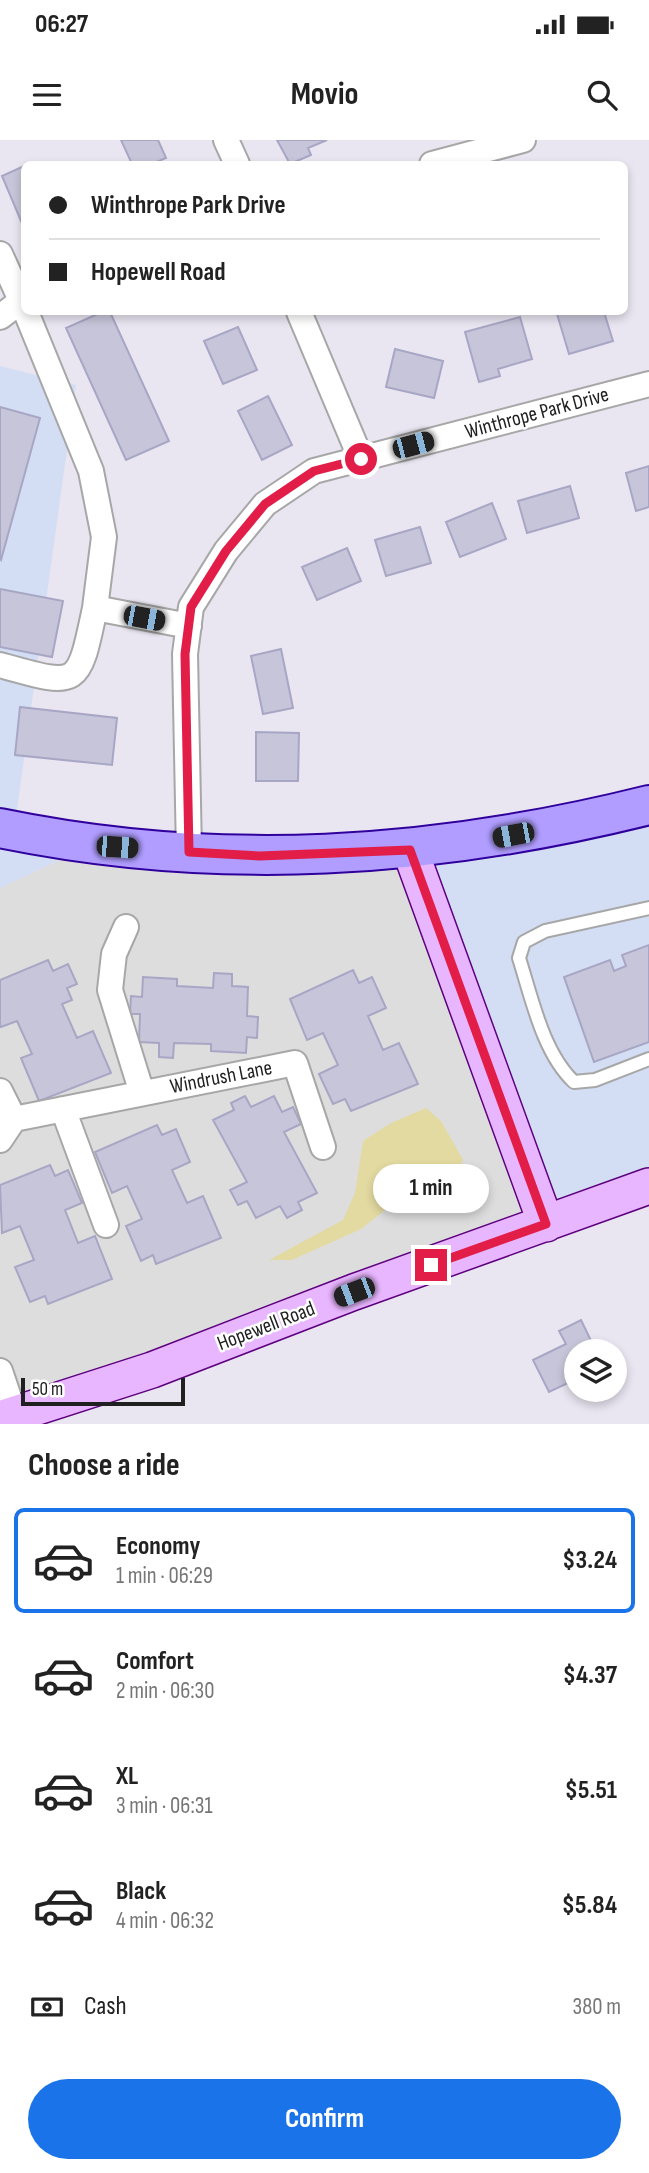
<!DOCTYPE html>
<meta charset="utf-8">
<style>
body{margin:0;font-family:"Sofia Sans Condensed",sans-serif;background:#f2f2f2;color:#222;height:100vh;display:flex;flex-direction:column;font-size:26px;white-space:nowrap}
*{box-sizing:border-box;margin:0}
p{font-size:23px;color:#767676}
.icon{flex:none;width:38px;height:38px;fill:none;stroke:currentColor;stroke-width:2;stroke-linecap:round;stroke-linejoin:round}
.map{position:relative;height:1284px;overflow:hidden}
.side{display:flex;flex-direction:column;background:#fff;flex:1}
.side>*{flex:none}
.guide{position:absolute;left:21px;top:21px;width:607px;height:154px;border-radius:10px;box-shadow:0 4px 10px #0003;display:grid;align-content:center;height:154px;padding:0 28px;background:#fff}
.controls{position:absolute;left:564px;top:1199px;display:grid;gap:14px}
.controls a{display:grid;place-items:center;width:63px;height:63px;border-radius:50%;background:#fff;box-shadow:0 4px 10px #0003;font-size:35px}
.scale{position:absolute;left:21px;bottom:18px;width:164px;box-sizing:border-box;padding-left:7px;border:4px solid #202020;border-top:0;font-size:19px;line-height:24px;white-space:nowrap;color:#202020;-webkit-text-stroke:5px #fff;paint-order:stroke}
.end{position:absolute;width:32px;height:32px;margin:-16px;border:9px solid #e11d48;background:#fff;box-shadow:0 0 0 4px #fff}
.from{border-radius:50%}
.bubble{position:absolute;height:49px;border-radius:24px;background:#fff;box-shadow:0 4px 10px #0003;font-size:23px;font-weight:700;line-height:49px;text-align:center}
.car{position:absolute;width:21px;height:42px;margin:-21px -10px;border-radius:9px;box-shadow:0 0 5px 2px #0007;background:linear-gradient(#222 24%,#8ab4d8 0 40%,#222 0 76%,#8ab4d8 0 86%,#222 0)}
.guide b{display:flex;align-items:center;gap:24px;height:66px;font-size:26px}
.guide b+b{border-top:2px solid #e0e0e0}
.guide i{width:18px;height:18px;background:#222}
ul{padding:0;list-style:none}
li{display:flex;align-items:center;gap:21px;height:105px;margin:0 14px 10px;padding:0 14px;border:4px solid transparent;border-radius:10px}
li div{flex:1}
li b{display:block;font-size:26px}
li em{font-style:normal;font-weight:700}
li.on{border-color:#1a73e8}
li>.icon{width:63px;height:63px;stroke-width:1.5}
h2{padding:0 28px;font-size:32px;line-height:84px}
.pay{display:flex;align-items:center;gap:18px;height:77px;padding:0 28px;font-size:26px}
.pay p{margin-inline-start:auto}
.button{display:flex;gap:14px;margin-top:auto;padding:14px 28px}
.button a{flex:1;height:80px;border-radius:42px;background:#1a73e8;color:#fff;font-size:28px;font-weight:700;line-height:80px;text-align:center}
.status{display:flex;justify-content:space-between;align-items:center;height:49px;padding:0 35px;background:#fff;direction:ltr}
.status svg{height:19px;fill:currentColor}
header{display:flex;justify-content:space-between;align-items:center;height:91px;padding:0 28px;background:#fff;font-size:32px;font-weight:700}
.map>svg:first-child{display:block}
.residential{fill:#ddddde}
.commercial{fill:#d3def4}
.water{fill:#e3daa1}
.building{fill:#c6c5d9;stroke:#a8a6c5;stroke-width:2}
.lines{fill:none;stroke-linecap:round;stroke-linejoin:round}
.lane-casing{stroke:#a7a7a7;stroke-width:16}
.street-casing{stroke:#a7a7a7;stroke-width:28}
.secondary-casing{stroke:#5d007e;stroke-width:38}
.primary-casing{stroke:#2f009c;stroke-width:42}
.lane{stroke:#fff;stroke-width:12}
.street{stroke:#fff;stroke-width:24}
.secondary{stroke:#e8b6ff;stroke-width:35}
.primary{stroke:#b09dff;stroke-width:38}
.route{stroke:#e11d48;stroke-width:9}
.labels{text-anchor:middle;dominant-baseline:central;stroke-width:5;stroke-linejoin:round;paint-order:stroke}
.street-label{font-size:21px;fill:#202020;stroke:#fff}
</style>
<div class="status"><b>06:27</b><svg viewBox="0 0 49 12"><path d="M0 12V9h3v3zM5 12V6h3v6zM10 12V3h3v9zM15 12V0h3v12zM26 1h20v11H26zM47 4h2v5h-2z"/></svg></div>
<header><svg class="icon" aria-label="menu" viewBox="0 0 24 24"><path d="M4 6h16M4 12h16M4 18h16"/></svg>Movio<svg class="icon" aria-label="search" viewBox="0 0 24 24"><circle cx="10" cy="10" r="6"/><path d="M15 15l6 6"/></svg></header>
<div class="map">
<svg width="649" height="1284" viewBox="0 0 649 1284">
<rect width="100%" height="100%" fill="#e9e5f1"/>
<path class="residential" d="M 100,701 L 416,706 L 554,1079 L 0,1276 L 0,748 Z"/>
<path class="commercial" d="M 0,226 L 76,245 L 15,684 L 100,701 L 0,748 Z
M 649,662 L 649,1046 L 554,1079 L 416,706 Z"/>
<path class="water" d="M 426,968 L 441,981 L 463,1020 L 454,1036 L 418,1044 L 361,1089 L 292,1120 L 269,1120 L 343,1080 L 355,1053 L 363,1001 L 391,983 Z"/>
<path class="building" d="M 121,0 L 158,0 L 166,18 L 152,24 L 132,24 Z
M 277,0 L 327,0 L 308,8 L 311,15 L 290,24 Z
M 24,26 L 24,88 L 2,36 Z
M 102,172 L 110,172 L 169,301 L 126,320 L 66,188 Z
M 566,172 L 604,172 L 613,201 L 569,214 L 557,174 Z
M 520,177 L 532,219 L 498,229 L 500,236 L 479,242 L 465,192 Z
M 238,187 L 257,230 L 223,244 L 204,201 Z
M 395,209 L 443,221 L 434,258 L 386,247 Z
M 268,256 L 292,305 L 262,320 L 238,271 Z
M 0,267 L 40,278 L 1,420 L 0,419 Z
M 649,326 L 649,367 L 636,371 L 626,333 Z
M 570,346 L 579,378 L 527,393 L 518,361 Z
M 492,363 L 506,399 L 460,417 L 446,382 Z
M 420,387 L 431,423 L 386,436 L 375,400 Z
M 347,408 L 361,441 L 317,460 L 302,427 Z
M 0,449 L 63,461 L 52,517 L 0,507 Z
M 281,509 L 293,568 L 263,574 L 251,516 Z
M 20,567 L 117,578 L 112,625 L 15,615 Z
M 256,592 L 299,593 L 298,641 L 256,641 Z
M 649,805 L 649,902 L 594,922 L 564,837 L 610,820 L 614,831 L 626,826 L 622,815 Z
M 48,820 L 53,831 L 68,824 L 77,844 L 67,848 L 72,860 L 62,864 L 77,898 L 93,891 L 111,933 L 39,961 L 21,918 L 32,914 L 17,881 L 1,887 L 0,885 L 0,840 Z
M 353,830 L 359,843 L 372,837 L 386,868 L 368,876 L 383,910 L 399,903 L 418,944 L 351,971 L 345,959 L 333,964 L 319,934 L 338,925 L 323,893 L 307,900 L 290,859 Z
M 214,833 L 232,834 L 232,846 L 248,847 L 247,876 L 258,877 L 257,898 L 247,897 L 246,913 L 211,911 L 211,904 L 174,903 L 173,918 L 159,917 L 159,903 L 139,902 L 140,874 L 130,874 L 131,856 L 142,857 L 143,837 L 177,839 L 177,846 L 213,848 Z
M 245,956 L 251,967 L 274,956 L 282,972 L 293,967 L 301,984 L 284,992 L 317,1053 L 298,1062 L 302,1070 L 287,1078 L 280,1066 L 256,1078 L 247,1061 L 238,1065 L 230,1050 L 247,1042 L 213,980 L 234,970 L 231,963 Z
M 157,985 L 162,995 L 176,989 L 190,1022 L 172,1030 L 187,1063 L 203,1056 L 221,1098 L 156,1124 L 153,1115 L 141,1121 L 126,1086 L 142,1079 L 127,1046 L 112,1053 L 95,1012 Z
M 50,1025 L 55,1036 L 68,1030 L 82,1063 L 65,1070 L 78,1103 L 95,1096 L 112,1139 L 48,1164 L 45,1156 L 30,1162 L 15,1127 L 34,1120 L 20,1086 L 2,1093 L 0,1045 Z
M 581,1180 L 596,1211 L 576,1211 L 576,1249 L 572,1241 L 549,1252 L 533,1220 L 566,1204 L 559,1191 Z"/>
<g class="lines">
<defs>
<path id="lane" d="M 649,768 L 545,791 L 524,802 L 519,818 C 532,859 543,913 574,942 L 595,940 L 649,919"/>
<path id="street" d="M 226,0 L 237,24
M 432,24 L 523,0
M 0,114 L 24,167
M 26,172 L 91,331 L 104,397 L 95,468 L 189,486
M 299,172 L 361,319
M 0,177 L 21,161
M 0,525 C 79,547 78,549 95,468
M 189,712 L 185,514 L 191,467 L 226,411 L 265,364 L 314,331 L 649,244
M 126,787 L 114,814 L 110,850 L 142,953
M 0,951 L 14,979 L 0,1000
M 63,969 L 106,1085
M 14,979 L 295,923 L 323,1007
M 0,1231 L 18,1284"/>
<path id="secondary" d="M 410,710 L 546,1084
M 0,1279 L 152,1230 L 354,1152 L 649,1046"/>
<path id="primary" d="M 0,688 C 219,733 433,719 649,665"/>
</defs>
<use href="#lane" class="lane-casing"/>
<use href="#street" class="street-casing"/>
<use href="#secondary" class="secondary-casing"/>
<use href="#primary" class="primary-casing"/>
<use href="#lane" class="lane"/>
<use href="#street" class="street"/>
<use href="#secondary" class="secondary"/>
<use href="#primary" class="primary"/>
</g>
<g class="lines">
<path class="route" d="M 361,319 L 314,331 L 265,364 L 226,411 L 191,467 L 185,514 L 189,712 L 260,716 L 410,710 L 546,1084 L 431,1125"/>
</g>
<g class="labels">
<g class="street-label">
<text transform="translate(537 273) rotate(-15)">Winthrope Park Drive</text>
<text transform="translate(221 937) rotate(-11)">Windrush Lane</text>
<text transform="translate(266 1186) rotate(-21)">Hopewell Road</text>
</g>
</g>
</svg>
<div class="controls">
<a><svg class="icon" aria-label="layers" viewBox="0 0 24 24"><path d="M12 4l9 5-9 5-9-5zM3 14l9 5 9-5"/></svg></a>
</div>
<div class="scale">50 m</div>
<i class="end from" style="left:361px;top:319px"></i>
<i class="end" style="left:431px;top:1125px"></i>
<div class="bubble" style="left:373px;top:1024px;width:116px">1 min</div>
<i class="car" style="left:413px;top:305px;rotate:75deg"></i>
<i class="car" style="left:144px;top:478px;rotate:101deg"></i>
<i class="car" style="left:513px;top:695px;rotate:259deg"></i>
<i class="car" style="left:117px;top:707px;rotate:94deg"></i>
<i class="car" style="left:354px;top:1152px;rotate:249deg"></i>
<div class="guide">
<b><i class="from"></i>Winthrope Park Drive</b>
<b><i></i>Hopewell Road</b>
</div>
</div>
<section class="side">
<h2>Choose a ride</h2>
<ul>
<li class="on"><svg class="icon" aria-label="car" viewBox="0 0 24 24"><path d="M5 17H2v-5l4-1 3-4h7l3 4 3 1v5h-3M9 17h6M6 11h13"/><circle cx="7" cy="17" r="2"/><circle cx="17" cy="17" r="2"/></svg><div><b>Economy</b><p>1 min · 06:29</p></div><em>$3.24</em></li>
<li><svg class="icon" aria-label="car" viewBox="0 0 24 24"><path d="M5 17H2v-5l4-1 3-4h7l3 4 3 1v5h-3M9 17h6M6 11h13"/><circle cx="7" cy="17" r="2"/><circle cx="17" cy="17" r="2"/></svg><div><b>Comfort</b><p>2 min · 06:30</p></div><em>$4.37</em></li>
<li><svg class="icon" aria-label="car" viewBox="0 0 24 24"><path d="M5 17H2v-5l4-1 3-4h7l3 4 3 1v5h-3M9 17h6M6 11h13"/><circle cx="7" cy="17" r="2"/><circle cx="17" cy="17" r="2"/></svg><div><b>XL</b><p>3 min · 06:31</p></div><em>$5.51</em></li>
<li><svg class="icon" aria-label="car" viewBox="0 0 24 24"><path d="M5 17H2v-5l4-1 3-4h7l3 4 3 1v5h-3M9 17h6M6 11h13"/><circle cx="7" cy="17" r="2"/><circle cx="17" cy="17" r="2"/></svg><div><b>Black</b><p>4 min · 06:32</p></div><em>$5.84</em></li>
</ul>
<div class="pay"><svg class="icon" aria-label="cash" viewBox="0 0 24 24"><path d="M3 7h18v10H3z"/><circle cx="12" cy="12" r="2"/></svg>Cash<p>380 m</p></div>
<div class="button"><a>Confirm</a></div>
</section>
